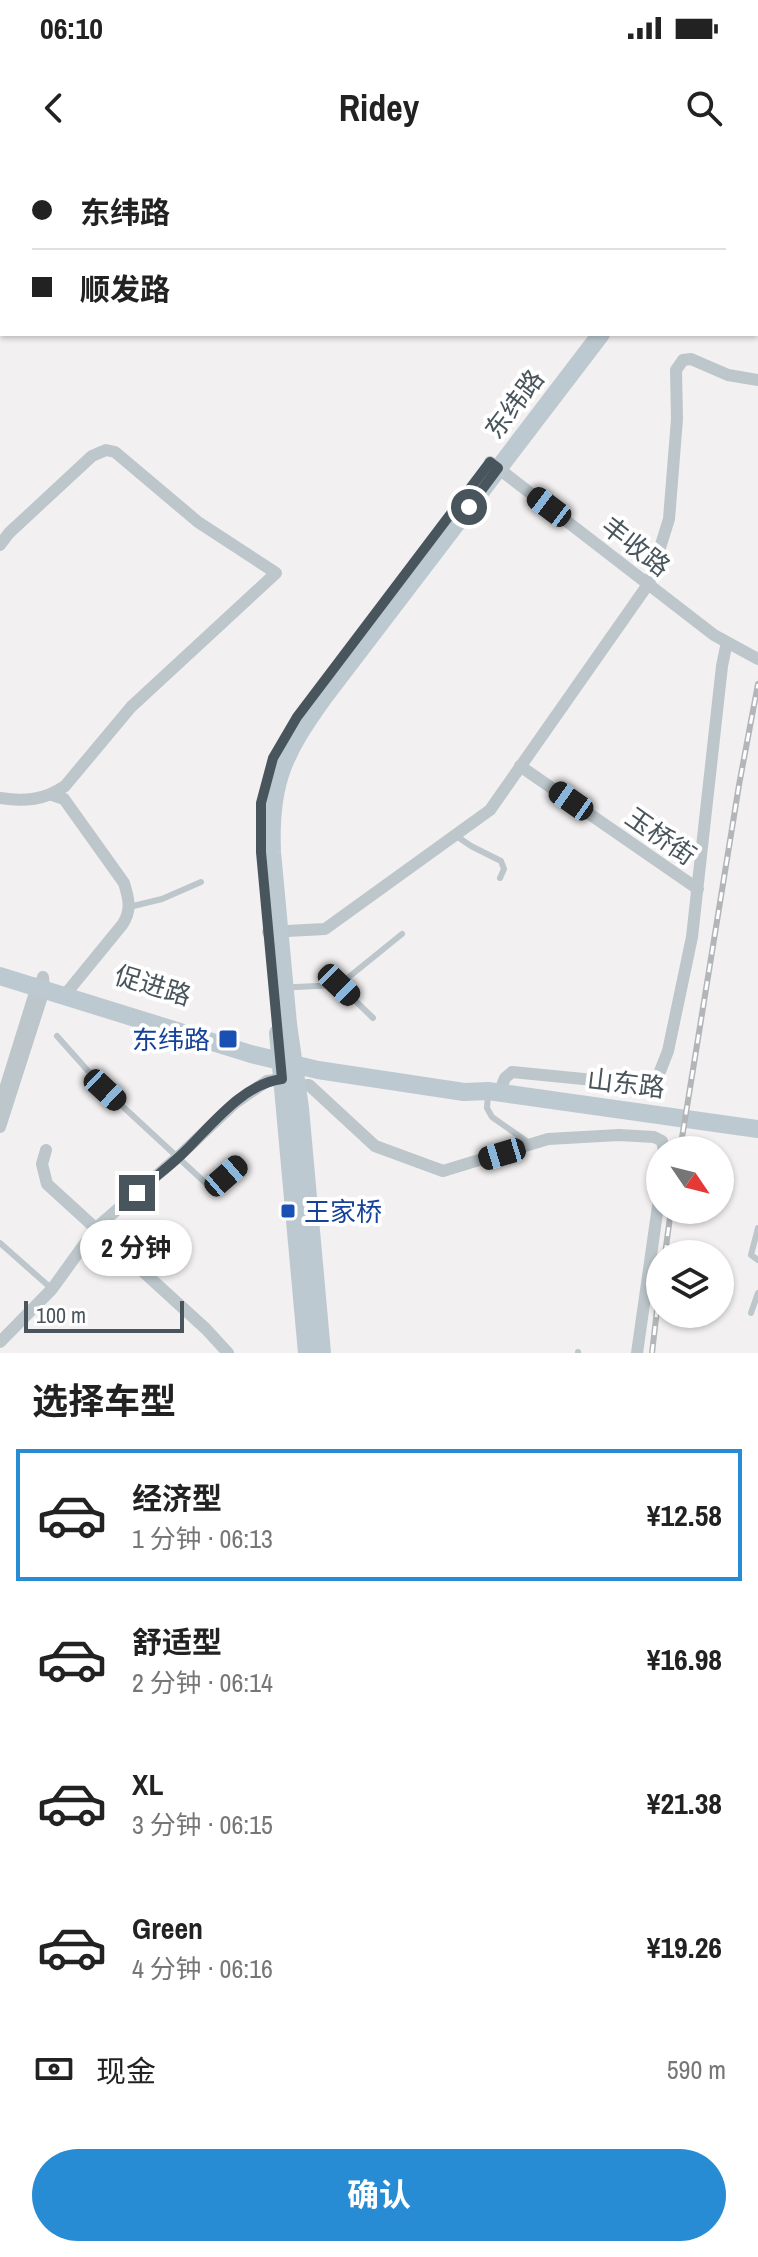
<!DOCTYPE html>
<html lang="zh">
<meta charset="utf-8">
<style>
body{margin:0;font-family:"Archivo Narrow","Noto Sans SC",sans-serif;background:#f2f2f2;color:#222;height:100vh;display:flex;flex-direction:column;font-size:30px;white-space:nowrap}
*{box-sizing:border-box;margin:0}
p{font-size:26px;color:#767676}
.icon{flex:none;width:44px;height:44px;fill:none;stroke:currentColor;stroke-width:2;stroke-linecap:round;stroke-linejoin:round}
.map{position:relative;height:1193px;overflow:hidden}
.side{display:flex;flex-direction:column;background:#fff;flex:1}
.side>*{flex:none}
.hud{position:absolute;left:0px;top:0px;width:758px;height:176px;box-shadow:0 2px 6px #0004;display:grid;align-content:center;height:176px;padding:0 32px;background:#fff}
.needle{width:52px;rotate:125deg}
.tools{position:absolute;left:646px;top:976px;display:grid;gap:16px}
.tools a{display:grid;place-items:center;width:88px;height:88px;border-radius:50%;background:#fff;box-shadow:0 2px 6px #0004;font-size:40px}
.scale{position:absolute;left:24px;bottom:20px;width:160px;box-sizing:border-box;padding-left:8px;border:4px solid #49555c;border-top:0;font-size:22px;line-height:28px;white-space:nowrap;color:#49555c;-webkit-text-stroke:6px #fff;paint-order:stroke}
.end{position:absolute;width:36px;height:36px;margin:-18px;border:10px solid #49555c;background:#fff;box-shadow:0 0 0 4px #fff}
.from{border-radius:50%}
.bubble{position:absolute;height:56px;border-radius:28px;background:#fff;box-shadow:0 2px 6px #0004;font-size:26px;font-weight:700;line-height:56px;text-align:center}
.car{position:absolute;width:24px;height:48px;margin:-24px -12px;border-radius:10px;box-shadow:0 0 6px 2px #0007;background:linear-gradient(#222 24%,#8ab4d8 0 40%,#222 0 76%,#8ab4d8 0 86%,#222 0)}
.hud b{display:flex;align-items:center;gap:28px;height:76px;font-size:30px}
.hud b+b{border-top:2px solid #e0e0e0}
.hud i{width:20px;height:20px;background:#222}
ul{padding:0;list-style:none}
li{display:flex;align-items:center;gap:24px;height:132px;margin:0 16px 12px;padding:0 16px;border:4px solid transparent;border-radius:0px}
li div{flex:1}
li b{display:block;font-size:30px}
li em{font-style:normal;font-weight:700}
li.current{border-color:#288cd4}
li>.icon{width:72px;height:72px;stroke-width:1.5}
h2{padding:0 32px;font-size:36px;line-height:96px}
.pay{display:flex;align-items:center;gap:20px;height:88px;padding:0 32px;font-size:30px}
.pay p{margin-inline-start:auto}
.button{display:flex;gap:16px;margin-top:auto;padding:16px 32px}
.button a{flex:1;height:92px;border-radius:48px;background:#288cd4;color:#fff;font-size:32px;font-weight:700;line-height:92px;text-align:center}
.status{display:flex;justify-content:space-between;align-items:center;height:56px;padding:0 40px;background:#fff;direction:ltr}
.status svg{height:22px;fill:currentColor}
header{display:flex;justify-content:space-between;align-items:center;height:104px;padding:0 32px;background:#fff;font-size:36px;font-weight:700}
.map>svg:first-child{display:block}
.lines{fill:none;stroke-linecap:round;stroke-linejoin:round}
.service{stroke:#bcc6cb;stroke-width:6}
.minor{stroke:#bcc6cb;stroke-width:12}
.secondary{stroke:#bdc9d0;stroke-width:18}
.rail-casing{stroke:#b2b6b9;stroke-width:6}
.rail{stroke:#fff;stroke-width:3;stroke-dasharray:9;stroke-linecap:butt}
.route{stroke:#49555c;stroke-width:10}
.transit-dot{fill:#1a4fb4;stroke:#fff;stroke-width:3}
.labels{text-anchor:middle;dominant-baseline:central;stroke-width:8;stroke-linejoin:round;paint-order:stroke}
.street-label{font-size:26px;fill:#49555c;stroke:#fff}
.transit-label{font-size:26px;fill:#164399;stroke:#fff;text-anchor:end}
</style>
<div class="status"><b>06:10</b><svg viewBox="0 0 49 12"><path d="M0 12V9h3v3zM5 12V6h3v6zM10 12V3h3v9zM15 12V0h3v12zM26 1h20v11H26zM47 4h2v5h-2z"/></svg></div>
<header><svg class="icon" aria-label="back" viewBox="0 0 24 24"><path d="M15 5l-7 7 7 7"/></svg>Ridey<svg class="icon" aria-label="search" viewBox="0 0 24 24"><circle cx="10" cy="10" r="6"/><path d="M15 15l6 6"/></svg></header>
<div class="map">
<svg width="758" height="1193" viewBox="0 0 758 1193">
<rect width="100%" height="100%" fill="#f2f0f0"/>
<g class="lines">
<path class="service" d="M 455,675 L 471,686 L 501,701 L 504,709 L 500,718
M 129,747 L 162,739 L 201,722
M 339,825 L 373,858
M 274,828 L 339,825 L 402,774
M 57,876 L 105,930 L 212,1029 L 241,1003
M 488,934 L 487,948 L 492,957 L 529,983
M 758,1068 L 751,1095 L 758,1100
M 0,1083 L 52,1129
M 751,1153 L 758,1133
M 578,1192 L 578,1193"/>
<path class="minor" d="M 339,0 L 348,0
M 31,2 L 33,0
M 224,2 L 226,0
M 756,31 L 758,33
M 0,46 L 2,43
M 490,302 L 714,475 L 758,499
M 0,385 L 9,373 L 92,296 L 106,290 L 115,292 L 198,362 L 276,413 L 131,547 L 65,626 C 45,640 24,642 0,638
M 520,606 L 698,729
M 52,635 L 64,639 L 124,723 C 129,739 132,751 122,765 L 64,836
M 268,772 L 325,769 L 490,650 L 649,423 L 669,359 L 677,259 L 676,210 L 683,200 L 691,199 L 728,215 L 758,220
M 297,926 L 309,925 L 375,986 L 443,1011 L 548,979 L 619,975 L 654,977 L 662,981 L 664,990
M 499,933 L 505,918 L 512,912 L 645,925 L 657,919 L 668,891 L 692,777 L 722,506 L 727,482
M 0,945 L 38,823
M 0,967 L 44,830 L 43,817
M 46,990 L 42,1004 L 47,1024 L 206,1169 L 228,1193
M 0,1182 L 52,1129 L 96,1068 L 178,997 L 235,943 L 267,921 L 282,919
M 637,1193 L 660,1032"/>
<path class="secondary" d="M 732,2 L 733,0
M 0,816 L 251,894 L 318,910 L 464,932 L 488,931 L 758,969
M 278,873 L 307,1193
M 322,1193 L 300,948 L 288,864 L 272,692 C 269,622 284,593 324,537 L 601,174"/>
<defs>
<path id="rail" d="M 680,990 L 739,625 L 758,524
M 665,1094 L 671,1050
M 652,1193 L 660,1124"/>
</defs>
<use href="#rail" class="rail-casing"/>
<use href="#rail" class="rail"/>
</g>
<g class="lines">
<path class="route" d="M 137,1033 C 151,1020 166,1009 180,996 C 209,969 241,924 282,919 L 261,692 L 261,643 L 273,598 L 297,557 L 490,302 L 498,308 L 469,347"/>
</g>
<g class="transit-dot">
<rect x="218" y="869" width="20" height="20" rx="4"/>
<rect x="280" y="1043" width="16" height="16" rx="4"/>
</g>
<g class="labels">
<g class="street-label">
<text transform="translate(514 244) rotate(-53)">东纬路</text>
<text transform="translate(636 386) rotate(38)">丰收路</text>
<text transform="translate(661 676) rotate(35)">玉桥街</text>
<text transform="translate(153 825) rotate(17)">促进路</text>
<text transform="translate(626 923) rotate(7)">山东路</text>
</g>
<g class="transit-label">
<text x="210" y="879">东纬路</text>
<text x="304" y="1051" text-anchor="start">王家桥</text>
</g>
</g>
</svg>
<div class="tools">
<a><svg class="needle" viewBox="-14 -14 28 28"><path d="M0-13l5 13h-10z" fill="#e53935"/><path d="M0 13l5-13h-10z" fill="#767676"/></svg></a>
<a><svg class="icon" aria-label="layers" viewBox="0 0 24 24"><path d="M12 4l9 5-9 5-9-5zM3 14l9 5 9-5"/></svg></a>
</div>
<div class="scale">100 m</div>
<i class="end from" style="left:469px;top:347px"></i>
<i class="end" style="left:137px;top:1033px"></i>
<div class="bubble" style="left:80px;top:1060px;width:112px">2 分钟</div>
<i class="car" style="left:549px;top:347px;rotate:307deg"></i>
<i class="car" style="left:571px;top:641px;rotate:305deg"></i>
<i class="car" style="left:339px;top:825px;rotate:134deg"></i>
<i class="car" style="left:105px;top:930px;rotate:133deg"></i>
<i class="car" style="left:502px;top:994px;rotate:253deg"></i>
<i class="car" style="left:226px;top:1016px;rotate:49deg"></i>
<div class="hud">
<b><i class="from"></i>东纬路</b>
<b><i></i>顺发路</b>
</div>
</div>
<section class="side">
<h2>选择车型</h2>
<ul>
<li class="current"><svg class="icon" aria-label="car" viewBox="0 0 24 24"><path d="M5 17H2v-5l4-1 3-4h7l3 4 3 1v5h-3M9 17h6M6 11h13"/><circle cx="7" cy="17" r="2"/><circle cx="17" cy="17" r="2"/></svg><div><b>经济型</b><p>1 分钟 · 06:13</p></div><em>¥12.58</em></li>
<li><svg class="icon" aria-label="car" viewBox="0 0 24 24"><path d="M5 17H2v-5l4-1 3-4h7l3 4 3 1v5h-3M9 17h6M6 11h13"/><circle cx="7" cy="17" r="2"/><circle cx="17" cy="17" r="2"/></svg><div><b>舒适型</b><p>2 分钟 · 06:14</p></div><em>¥16.98</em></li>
<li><svg class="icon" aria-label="car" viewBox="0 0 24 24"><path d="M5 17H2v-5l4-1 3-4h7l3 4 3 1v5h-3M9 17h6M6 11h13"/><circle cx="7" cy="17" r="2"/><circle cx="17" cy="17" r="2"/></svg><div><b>XL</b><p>3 分钟 · 06:15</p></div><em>¥21.38</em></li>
<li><svg class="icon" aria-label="car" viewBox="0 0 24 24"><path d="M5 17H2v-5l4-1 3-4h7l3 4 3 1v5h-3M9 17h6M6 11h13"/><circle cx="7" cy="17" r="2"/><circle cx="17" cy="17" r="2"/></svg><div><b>Green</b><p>4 分钟 · 06:16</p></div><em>¥19.26</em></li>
</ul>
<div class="pay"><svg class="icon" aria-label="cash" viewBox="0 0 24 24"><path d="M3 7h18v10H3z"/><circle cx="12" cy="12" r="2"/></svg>现金<p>590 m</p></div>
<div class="button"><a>确认</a></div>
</section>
